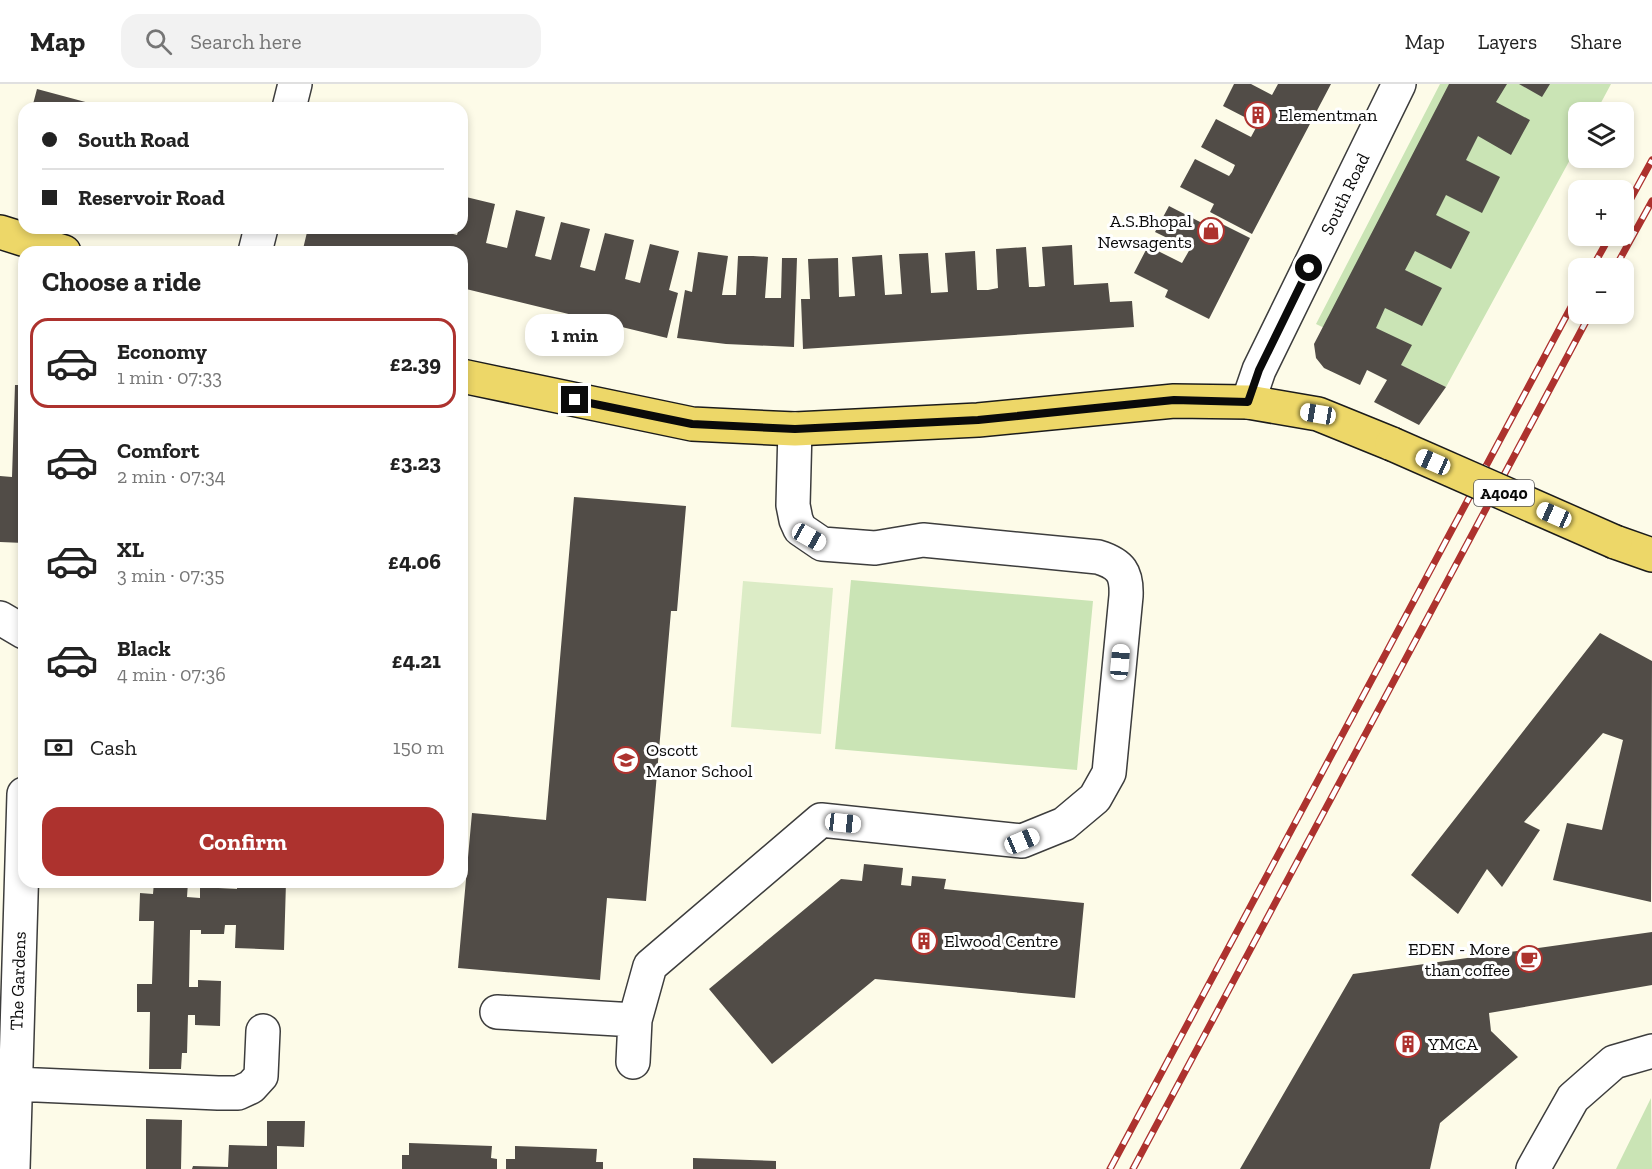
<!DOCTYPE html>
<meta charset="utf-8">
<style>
body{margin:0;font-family:"Zilla Slab",serif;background:#f2f2f2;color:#222;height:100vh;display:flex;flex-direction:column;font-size:22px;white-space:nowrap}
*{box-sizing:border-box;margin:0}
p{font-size:20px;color:#767676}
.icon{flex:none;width:33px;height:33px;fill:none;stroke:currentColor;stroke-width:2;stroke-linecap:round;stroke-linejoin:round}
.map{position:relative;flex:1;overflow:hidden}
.panel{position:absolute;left:18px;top:162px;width:450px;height:642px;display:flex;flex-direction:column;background:#fff;border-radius:18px;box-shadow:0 3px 9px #0003}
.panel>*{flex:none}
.guide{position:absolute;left:18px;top:18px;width:450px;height:132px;border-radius:18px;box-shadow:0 3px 9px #0003;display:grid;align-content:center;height:132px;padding:0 24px;background:#fff}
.tools{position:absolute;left:1568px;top:18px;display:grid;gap:12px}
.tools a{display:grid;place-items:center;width:66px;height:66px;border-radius:12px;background:#fff;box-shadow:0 3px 9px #0003;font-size:30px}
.end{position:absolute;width:27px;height:27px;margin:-14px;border:8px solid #0a0a0a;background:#fff;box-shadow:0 0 0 3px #fff}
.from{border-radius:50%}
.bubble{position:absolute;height:42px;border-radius:18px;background:#fff;box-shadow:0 3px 9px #0003;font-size:20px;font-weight:700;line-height:42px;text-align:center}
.car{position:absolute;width:18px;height:36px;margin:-18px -9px;border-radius:8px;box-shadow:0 0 4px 2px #0007;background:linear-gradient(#fff 24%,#345 0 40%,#fff 0 76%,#345 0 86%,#fff 0)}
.guide b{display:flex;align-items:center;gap:21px;height:57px;font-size:22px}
.guide b+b{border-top:2px solid #e0e0e0}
.guide i{width:15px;height:15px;background:#222}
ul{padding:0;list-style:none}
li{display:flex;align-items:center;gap:18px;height:90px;margin:0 12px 9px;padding:0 12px;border:3px solid transparent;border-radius:18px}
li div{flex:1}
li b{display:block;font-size:22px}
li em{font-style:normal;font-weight:700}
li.selected{border-color:#ad322e}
li>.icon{width:54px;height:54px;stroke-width:1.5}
h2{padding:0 24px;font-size:27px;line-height:72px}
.pay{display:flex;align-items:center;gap:15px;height:66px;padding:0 24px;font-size:22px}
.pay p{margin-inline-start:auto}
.cta{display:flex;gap:12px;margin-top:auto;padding:12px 24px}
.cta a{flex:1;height:69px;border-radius:18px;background:#ad322e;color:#fff;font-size:24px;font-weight:700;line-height:69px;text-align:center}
header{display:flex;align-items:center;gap:36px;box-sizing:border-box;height:84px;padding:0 30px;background:#fff;border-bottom:2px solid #e0e0e0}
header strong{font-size:28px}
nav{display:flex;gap:33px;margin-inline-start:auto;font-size:21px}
.search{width:420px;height:54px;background:#f2f2f2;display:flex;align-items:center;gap:15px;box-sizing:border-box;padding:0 21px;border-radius:18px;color:#767676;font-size:22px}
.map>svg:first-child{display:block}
.green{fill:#cae4b5}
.pitch{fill:#dcecc6}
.building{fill:#514c47}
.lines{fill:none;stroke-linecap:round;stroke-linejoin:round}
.minor-casing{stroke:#3d3d3d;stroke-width:36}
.major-casing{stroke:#1b1b1b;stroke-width:36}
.minor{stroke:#fff;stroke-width:33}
.major{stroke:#edd768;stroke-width:33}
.rail-casing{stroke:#ad322e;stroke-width:7}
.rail{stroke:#fff;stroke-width:4.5;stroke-dasharray:14;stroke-linecap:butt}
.major-bridge-casing{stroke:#1b1b1b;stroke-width:36;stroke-linecap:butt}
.major-bridge{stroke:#edd768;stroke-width:33}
.route{stroke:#0a0a0a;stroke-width:8}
.labels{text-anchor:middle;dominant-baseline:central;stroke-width:6;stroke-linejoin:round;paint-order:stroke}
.shield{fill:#fff;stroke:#545454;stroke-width:1.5}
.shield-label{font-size:16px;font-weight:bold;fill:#0a0a0a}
.poi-label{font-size:18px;fill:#0a0a0a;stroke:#fff;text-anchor:start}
.street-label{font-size:18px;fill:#0a0a0a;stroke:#fff}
</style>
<header>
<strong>Map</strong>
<div class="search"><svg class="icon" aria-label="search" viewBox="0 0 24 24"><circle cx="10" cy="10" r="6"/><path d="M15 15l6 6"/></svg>Search here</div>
<nav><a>Map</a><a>Layers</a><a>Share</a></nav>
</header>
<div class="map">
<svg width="1652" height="1085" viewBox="0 0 1652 1085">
<rect width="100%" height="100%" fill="#fdfbe8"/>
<path class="green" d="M 1440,0 L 1611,0 L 1596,28 L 1578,28 L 1578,61 L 1446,303 L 1316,240 Z
M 851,496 L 1093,517 L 1077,686 L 835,665 Z
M 1651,1014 L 1652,1085 L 1616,1085 Z"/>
<path class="pitch" d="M 743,497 L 833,504 L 821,650 L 731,643 Z"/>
<path class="building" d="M 1234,0 L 1251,0 L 1272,11 L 1278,0 L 1331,0 L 1252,150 L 1210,128 L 1214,120 L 1180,103 L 1195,75 L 1229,92 L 1232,88 L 1235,81 L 1201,63 L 1216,35 L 1251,53 L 1258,40 L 1223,22 Z
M 1449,0 L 1507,0 L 1496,18 L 1530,36 L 1511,71 L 1478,52 L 1466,76 L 1500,93 L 1482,129 L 1446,111 L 1436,131 L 1470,148 L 1451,185 L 1415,167 L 1405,186 L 1442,204 L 1422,242 L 1385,224 L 1376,244 L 1412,261 L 1401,281 L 1446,303 L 1419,341 L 1374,318 L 1387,296 L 1367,286 L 1360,301 L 1324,284 L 1316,274 L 1314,260 Z
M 1519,0 L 1550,0 L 1542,13 Z
M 37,5 L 104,23 L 104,24 L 32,24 Z
M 466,113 L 495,120 L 486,159 L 507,164 L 516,126 L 545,133 L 535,172 L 551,176 L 561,138 L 590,145 L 580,183 L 595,187 L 605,149 L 634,156 L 625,195 L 640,199 L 650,160 L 679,167 L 669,206 L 678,209 L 667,254 L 462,204 L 462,168 L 314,168 L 303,165 L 308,144 L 442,144 L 442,147 L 457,151 L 459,144 L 462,144 Z
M 1169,122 L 1204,140 L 1208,133 L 1250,154 L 1209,235 L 1165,213 L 1168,206 L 1134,189 L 1148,162 L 1182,179 L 1190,165 L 1155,148 Z
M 1072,161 L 1074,201 L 1108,199 L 1110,218 L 1132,217 L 1134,243 L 803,265 L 801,215 L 810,215 L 808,175 L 838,174 L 839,213 L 855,212 L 852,173 L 882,171 L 885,211 L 902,210 L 899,170 L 928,169 L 931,209 L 948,208 L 945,169 L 975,167 L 977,206 L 988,206 L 998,204 L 996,165 L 1026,163 L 1029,203 L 1037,203 L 1045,202 L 1042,163 Z
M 698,168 L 728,172 L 722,211 L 736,211 L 738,172 L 753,172 L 768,173 L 765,214 L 781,214 L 782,174 L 797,174 L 794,263 L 726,260 L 677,254 L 685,206 L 692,208 Z
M 15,301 L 24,301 L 24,459 L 0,458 L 0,392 L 12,393 Z
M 574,413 L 686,422 L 677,527 L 671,527 L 646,817 L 607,814 L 600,896 L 458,884 L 472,729 L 546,736 Z
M 1600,549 L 1652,577 L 1651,818 L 1553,796 L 1567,739 L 1602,746 L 1623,656 L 1603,649 L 1524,738 L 1540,746 L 1502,803 L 1487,785 L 1458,830 L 1411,791 Z
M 864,780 L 903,784 L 901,801 L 911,802 L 912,792 L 946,795 L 944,805 L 1084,819 L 1075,914 L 875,895 L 772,980 L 709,905 L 841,795 L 862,797 Z
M 154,798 L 188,798 L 187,813 L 200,814 L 200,803 L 237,805 L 237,798 L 286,798 L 284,866 L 235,864 L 236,841 L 225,841 L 224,850 L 201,850 L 201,846 L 190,846 L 189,903 L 198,903 L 198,896 L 221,897 L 220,942 L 195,941 L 195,931 L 188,931 L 187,969 L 182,969 L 181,985 L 149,985 L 150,928 L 137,928 L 137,900 L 152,900 L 154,837 L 139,837 L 140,809 L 153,810 Z
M 1652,848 L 1652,901 L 1489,929 L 1491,947 L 1518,973 L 1440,1039 L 1430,1085 L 1240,1085 L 1353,890 Z
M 146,1035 L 182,1036 L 181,1085 L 146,1085 Z
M 267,1037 L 305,1037 L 304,1063 L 277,1062 L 277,1085 L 192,1085 L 193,1082 L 228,1083 L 229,1061 L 267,1062 Z
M 409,1059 L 492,1062 L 491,1074 L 497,1075 L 497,1085 L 402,1085 L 402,1071 L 409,1071 Z
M 515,1062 L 597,1065 L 596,1078 L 603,1078 L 603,1085 L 506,1085 L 506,1075 L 515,1075 Z
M 693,1074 L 776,1077 L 776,1085 L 693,1085 Z"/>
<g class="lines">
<defs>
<path id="minor" d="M 289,24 L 295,0
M 255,168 L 261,144
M 1248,318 L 1259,286 L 1399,0
M 0,534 L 24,548
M 497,928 L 635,936
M 633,978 L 635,936 L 650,882 L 821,736 L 1022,757 L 1064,740 L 1095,714 L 1109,689 L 1126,512 C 1127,489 1121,480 1098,473 L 923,456 L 875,464 L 822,460 L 800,445 L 796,436 L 793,421 L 795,345
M 15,1000 L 218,1009 L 238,1009 L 251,1003 L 261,992 L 263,947
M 13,1085 L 24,710
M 1533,1085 L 1573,1014 L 1614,978 L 1652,967"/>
<path id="major" d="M 0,148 L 64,168
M 462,292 L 692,340 L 795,345 L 978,336 L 1174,317 L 1248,318 L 1318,330 L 1392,360
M 1615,458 L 1652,471"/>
</defs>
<use href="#minor" class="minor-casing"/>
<use href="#major" class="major-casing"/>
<use href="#minor" class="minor"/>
<use href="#major" class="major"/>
<defs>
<path id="rail" d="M 1623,129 L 1652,76
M 1592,184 L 1610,152
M 1615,184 L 1652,117
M 1110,1085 L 1578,210
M 1133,1085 L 1590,230"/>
</defs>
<use href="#rail" class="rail-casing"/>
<use href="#rail" class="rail"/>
<defs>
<path id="major-bridge" d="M 1392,360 L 1615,458"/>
</defs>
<use href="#major-bridge" class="major-bridge-casing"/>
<use href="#major-bridge" class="major-bridge"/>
</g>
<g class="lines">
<path class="route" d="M 575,316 L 692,340 L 795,345 L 978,336 L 1174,316 L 1248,318 L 1259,286 L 1309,184"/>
</g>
<defs>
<symbol id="building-ring" viewBox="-11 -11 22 22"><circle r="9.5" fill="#fff" stroke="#ad322e" stroke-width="1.5"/><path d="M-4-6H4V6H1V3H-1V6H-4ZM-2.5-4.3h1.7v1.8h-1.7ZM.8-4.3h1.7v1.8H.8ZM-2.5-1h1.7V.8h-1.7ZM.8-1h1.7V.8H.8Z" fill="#ad322e"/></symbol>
<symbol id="shop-ring" viewBox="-11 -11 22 22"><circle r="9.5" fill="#fff" stroke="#ad322e" stroke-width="1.5"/><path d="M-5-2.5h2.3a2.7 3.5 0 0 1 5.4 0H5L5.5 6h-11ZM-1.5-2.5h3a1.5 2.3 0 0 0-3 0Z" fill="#ad322e"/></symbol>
<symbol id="school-ring" viewBox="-11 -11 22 22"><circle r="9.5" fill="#fff" stroke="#ad322e" stroke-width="1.5"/><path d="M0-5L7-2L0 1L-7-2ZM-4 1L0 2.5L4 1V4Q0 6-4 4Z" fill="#ad322e"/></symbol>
<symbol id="cafe-ring" viewBox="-11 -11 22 22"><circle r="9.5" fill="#fff" stroke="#ad322e" stroke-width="1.5"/><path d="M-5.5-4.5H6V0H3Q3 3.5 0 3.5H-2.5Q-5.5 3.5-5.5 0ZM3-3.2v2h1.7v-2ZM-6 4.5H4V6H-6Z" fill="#ad322e"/></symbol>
</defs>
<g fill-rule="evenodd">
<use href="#building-ring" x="1243" y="16" width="30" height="30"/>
<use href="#shop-ring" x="1196" y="132" width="30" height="30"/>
<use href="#school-ring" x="611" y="661" width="30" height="30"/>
<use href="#building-ring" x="909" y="842" width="30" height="30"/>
<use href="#cafe-ring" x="1514" y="860" width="30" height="30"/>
<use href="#building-ring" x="1393" y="945" width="30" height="30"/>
</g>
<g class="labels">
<rect class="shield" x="1474" y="396" width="60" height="26" rx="4.5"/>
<g class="shield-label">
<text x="1504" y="409">A4040</text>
</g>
<g class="poi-label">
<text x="1278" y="31">Elementman</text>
<text x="1192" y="137" text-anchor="end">A.S.Bhopal<tspan x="1192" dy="21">Newsagents</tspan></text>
<text x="646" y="666">Oscott<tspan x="646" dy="21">Manor School</tspan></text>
<text x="944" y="857">Elwood Centre</text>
<text x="1510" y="865" text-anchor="end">EDEN - More<tspan x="1510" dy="21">than coffee</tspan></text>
<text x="1428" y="960">YMCA</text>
</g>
<g class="street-label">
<text transform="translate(1345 110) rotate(-64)">South Road</text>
<text transform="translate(18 897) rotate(-88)">The Gardens</text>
</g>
</g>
</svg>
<div class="tools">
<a><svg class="icon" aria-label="layers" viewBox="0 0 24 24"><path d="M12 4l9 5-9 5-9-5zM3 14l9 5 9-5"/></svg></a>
<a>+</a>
<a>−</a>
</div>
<i class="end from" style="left:1309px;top:184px"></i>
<i class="end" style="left:575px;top:316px"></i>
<div class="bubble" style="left:525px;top:230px;width:99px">1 min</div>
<i class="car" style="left:1318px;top:330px;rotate:280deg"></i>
<i class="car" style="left:1433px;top:378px;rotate:294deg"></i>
<i class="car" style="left:1554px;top:431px;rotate:294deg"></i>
<i class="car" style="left:809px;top:453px;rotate:119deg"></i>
<i class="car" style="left:1120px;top:578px;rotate:5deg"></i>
<i class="car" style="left:843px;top:739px;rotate:96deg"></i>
<i class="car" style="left:1022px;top:757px;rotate:67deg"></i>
<div class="guide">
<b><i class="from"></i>South Road</b>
<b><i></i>Reservoir Road</b>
</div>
<section class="panel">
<h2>Choose a ride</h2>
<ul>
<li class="selected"><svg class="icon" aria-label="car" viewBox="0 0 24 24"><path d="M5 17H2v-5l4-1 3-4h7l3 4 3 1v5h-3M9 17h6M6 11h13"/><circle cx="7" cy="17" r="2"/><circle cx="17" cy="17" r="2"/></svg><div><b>Economy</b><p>1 min · 07:33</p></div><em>£2.39</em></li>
<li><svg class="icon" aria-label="car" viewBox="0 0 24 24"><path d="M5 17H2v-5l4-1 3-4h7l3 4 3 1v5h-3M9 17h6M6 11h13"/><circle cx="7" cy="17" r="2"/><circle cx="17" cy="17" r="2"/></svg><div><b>Comfort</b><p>2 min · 07:34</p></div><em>£3.23</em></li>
<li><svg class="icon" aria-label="car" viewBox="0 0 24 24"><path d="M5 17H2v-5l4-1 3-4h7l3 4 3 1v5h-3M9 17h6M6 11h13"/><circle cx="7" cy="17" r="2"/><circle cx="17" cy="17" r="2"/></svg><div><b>XL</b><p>3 min · 07:35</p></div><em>£4.06</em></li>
<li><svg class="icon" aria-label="car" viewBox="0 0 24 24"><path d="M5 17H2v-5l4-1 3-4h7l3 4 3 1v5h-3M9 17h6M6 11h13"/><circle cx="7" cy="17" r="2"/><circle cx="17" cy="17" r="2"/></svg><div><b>Black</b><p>4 min · 07:36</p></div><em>£4.21</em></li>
</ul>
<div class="pay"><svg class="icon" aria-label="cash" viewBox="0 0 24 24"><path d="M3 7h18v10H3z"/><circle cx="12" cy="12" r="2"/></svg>Cash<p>150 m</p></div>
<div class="cta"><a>Confirm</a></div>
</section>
</div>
